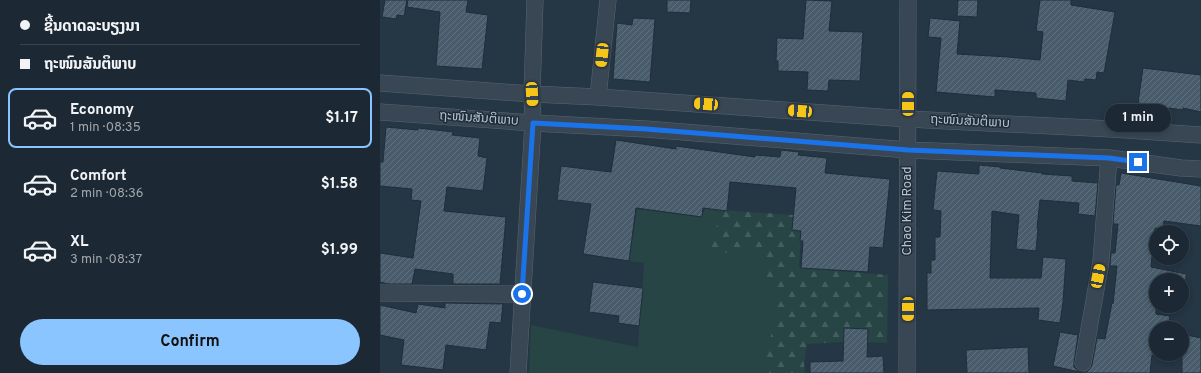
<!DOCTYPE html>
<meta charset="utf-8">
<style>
body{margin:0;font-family:Overpass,"Noto Sans Lao",sans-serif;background:#29343f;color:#f1f3f6;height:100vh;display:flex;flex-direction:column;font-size:15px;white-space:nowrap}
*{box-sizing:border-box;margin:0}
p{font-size:13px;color:#a0a6ac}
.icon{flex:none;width:22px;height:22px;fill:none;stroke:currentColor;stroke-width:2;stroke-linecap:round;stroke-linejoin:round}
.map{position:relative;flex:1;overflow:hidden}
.drawer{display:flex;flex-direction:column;background:#1c2833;width:380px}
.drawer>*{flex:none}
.hud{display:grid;align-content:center;height:88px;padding:0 20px;background:#1c2833}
.tools{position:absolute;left:769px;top:225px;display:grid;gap:8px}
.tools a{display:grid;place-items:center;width:40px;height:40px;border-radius:50%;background:#1c2833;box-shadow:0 2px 6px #0003,0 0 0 1px #3a444e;font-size:20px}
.end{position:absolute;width:18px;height:18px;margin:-9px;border:5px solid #1a73e8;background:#fff;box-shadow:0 0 0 2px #fff}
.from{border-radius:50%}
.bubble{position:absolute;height:28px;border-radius:14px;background:#1c2833;box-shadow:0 2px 6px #0003,0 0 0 1px #3a444e;font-size:13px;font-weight:700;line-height:28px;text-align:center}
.car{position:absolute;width:12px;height:24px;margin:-12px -6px;border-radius:5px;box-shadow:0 0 3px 1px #0007;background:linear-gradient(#f5c518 24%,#345 0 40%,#f5c518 0 76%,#345 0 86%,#f5c518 0)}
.hud b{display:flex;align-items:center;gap:14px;height:38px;font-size:15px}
.hud b+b{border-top:1px solid #3a444e}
.hud i{width:10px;height:10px;background:#f1f3f6}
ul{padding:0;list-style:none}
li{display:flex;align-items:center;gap:12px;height:60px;margin:0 8px 6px;padding:0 12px;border:2px solid transparent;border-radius:8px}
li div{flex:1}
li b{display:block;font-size:15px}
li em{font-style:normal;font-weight:700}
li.active{border-color:#8ac5ff}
li>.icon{width:36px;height:36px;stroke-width:1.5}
.button{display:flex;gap:8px;margin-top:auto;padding:8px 20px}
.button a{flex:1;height:46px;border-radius:24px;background:#8ac5ff;color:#111;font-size:16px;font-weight:700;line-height:46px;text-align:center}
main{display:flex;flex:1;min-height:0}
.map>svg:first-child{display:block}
.green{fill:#274545}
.forest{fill:url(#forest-firs)}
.building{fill:url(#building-hatch);stroke:#202e3b}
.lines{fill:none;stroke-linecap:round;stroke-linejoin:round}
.minor-casing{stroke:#586571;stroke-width:17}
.minor{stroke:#394754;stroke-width:16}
.route{stroke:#1a73e8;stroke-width:5}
.labels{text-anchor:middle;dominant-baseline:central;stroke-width:3;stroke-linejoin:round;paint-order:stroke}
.street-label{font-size:13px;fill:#b7c2cd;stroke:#1e2c39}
</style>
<main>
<section class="drawer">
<div class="hud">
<b><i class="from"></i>ຊີ້ນດາດລະບຽງນາ</b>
<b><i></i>ຖະໜົນສັນຕິພາບ</b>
</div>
<ul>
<li class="active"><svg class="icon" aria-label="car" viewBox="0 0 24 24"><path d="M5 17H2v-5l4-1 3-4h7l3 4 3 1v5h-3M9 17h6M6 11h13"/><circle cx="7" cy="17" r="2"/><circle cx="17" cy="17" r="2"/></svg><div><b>Economy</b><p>1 min · 08:35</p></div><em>$1.17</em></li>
<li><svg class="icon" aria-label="car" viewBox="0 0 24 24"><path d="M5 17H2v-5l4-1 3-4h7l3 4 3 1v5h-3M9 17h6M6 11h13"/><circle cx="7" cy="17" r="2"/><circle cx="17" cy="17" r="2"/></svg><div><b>Comfort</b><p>2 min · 08:36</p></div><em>$1.58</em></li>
<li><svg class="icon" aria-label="car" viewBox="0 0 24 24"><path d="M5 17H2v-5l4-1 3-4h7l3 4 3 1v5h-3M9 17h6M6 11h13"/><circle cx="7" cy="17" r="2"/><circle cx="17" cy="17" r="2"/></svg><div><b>XL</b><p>3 min · 08:37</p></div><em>$1.99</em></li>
</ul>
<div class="button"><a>Confirm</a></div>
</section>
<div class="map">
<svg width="821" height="373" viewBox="0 0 821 373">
<defs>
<pattern id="forest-firs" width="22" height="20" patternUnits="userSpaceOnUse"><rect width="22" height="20" fill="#274545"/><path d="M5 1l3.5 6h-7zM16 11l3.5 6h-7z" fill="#445e5f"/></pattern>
<pattern id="building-hatch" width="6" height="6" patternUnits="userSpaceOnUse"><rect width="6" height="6" fill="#485c6b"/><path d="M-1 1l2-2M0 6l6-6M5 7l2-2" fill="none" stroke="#60727f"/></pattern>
</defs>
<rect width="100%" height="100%" fill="#253644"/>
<path class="green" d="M 325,208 L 347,211 L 421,231 L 419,266 L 398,373 L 149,373 L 151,325 L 258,347 C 259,319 263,291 264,263 L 249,261 L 257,209 L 322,217 Z"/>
<path class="forest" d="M 343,210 L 414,215 L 421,231 L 419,266 L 421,268 L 508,275 L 507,343 L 488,342 L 488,329 L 464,328 L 464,342 L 427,344 L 424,363 L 425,373 L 384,373 L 398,298 L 382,273 L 382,253 L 366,244 C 351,255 345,256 329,246 Z"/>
<path class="building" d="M 5,0 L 27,0 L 24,16 L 17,15 L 16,19 L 2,17 Z
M 28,0 L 88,0 L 86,12 L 108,15 L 102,69 L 56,66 L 60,12 L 27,7 Z
M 287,0 L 311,0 L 310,13 L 287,12 Z
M 426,0 L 452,1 L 449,31 L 483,32 L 480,81 L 449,80 L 448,91 L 427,90 L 428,72 L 398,71 L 398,61 L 396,61 L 397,38 L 423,39 Z
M 578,0 L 598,0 L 597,17 L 577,16 Z
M 660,0 L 691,0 L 691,5 L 735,12 L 724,73 L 717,72 L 716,80 L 705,79 L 704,82 L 688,80 L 686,101 L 656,98 L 656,93 L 615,90 L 615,97 L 556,92 L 561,38 L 548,37 L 550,18 L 580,21 L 577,54 L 628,57 L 660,60 L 663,32 L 656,31 Z
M 253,18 L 275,19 L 270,82 L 233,79 L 237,23 L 252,25 Z
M 763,68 L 821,75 L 821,112 L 803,108 L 803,110 L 789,108 L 788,111 L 771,109 L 772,105 L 758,103 Z
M 6,127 L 38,130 L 38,128 L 73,132 L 72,135 L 100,138 L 98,156 L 107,158 L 103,191 L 67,187 L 64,211 L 126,217 L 120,284 L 73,284 L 73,274 L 35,269 L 32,284 L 8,284 L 0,282 L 0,253 L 33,258 L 41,201 L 31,200 L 32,189 L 0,186 L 0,162 L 3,162 Z
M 236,140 L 296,149 L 296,146 L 375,157 L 375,155 L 400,157 L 401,150 L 419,152 L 418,155 L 447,158 L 445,173 L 510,179 L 503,248 L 490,247 L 488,272 L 421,268 L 423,241 L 420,241 L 421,231 L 412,230 L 416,188 L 350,182 L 347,211 L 323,208 L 322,217 L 256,208 L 249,261 L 203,254 L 211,204 L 177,200 L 181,166 L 231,172 Z
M 599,165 L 620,167 L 620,168 L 662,173 L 662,174 L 692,176 L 692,181 L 718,183 L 715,216 L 698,214 L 699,203 L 660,200 L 657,228 L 658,228 L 656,251 L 636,249 L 639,215 L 612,211 L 610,278 L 661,278 L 663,257 L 686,259 L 683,302 L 680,323 L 658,320 L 659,308 L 547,310 L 547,273 L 551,273 L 551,260 L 555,260 L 555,237 L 560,237 L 561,211 L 553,210 L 557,171 L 599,174 Z
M 741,173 L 821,186 L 821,226 L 784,221 L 783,229 L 775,228 L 771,267 L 806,274 L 806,280 L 776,280 L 776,314 L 790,316 L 788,328 L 776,328 L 776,356 L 772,355 L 770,373 L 704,373 L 673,366 L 680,332 L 698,335 L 694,362 L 694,367 L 697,370 L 701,372 L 707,372 L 710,369 L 712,365 L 717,338 L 725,339 L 732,303 L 733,304 L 737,266 L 730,266 L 731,253 L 735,253 L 738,224 L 733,224 L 736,185 L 739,185 Z
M 213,282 L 263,288 L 259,326 L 238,323 L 239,316 L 209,312 Z
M 65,303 L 123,304 L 121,323 L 110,322 L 106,350 L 66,345 L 63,370 L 21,365 L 24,340 L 0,335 L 0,305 L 36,313 L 38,304 L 65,308 Z
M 464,328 L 488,329 L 487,357 L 503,356 L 504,373 L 430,373 L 430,362 L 463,361 Z
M 802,334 L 821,338 L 821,373 L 802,373 Z
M 648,347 L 649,373 L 587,373 L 586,350 Z"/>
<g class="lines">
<defs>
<path id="minor" d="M 0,83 L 152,94 L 218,97 L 528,119 L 731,129 L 821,135
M 218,97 L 228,0
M 0,112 L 153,123 L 266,129 L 528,150 L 729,158 L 801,168 L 821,169
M 0,293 L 142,294
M 703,363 L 721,261 L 729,158
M 138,373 L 153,123 L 152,94 L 155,0
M 527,373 L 528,0"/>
</defs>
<use href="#minor" class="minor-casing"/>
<use href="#minor" class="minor"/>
</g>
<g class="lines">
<path class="route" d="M 142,294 L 153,123 L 266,129 L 528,150 L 729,158 L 758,162"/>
</g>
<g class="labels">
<g class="street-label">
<text transform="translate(99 119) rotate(4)">ຖະໜົນສັນຕິພາບ</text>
<text transform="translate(590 122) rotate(3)">ຖະໜົນສັນຕິພາບ</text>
<text transform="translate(528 211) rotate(-90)">Chao Kim Road</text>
</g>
</g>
</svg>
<div class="tools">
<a><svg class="icon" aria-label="locate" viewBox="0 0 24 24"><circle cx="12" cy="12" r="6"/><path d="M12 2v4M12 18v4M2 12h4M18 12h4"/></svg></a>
<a>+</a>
<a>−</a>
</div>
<i class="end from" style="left:142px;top:294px"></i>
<i class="end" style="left:758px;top:162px"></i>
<div class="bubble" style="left:725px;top:104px;width:66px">1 min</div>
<i class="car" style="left:222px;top:55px;rotate:186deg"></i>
<i class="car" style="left:152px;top:94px;rotate:177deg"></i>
<i class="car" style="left:326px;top:104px;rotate:274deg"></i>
<i class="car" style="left:528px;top:104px;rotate:0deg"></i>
<i class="car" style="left:420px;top:111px;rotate:274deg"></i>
<i class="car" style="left:718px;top:276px;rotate:11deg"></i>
<i class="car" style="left:528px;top:309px;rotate:180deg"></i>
</div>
</main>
